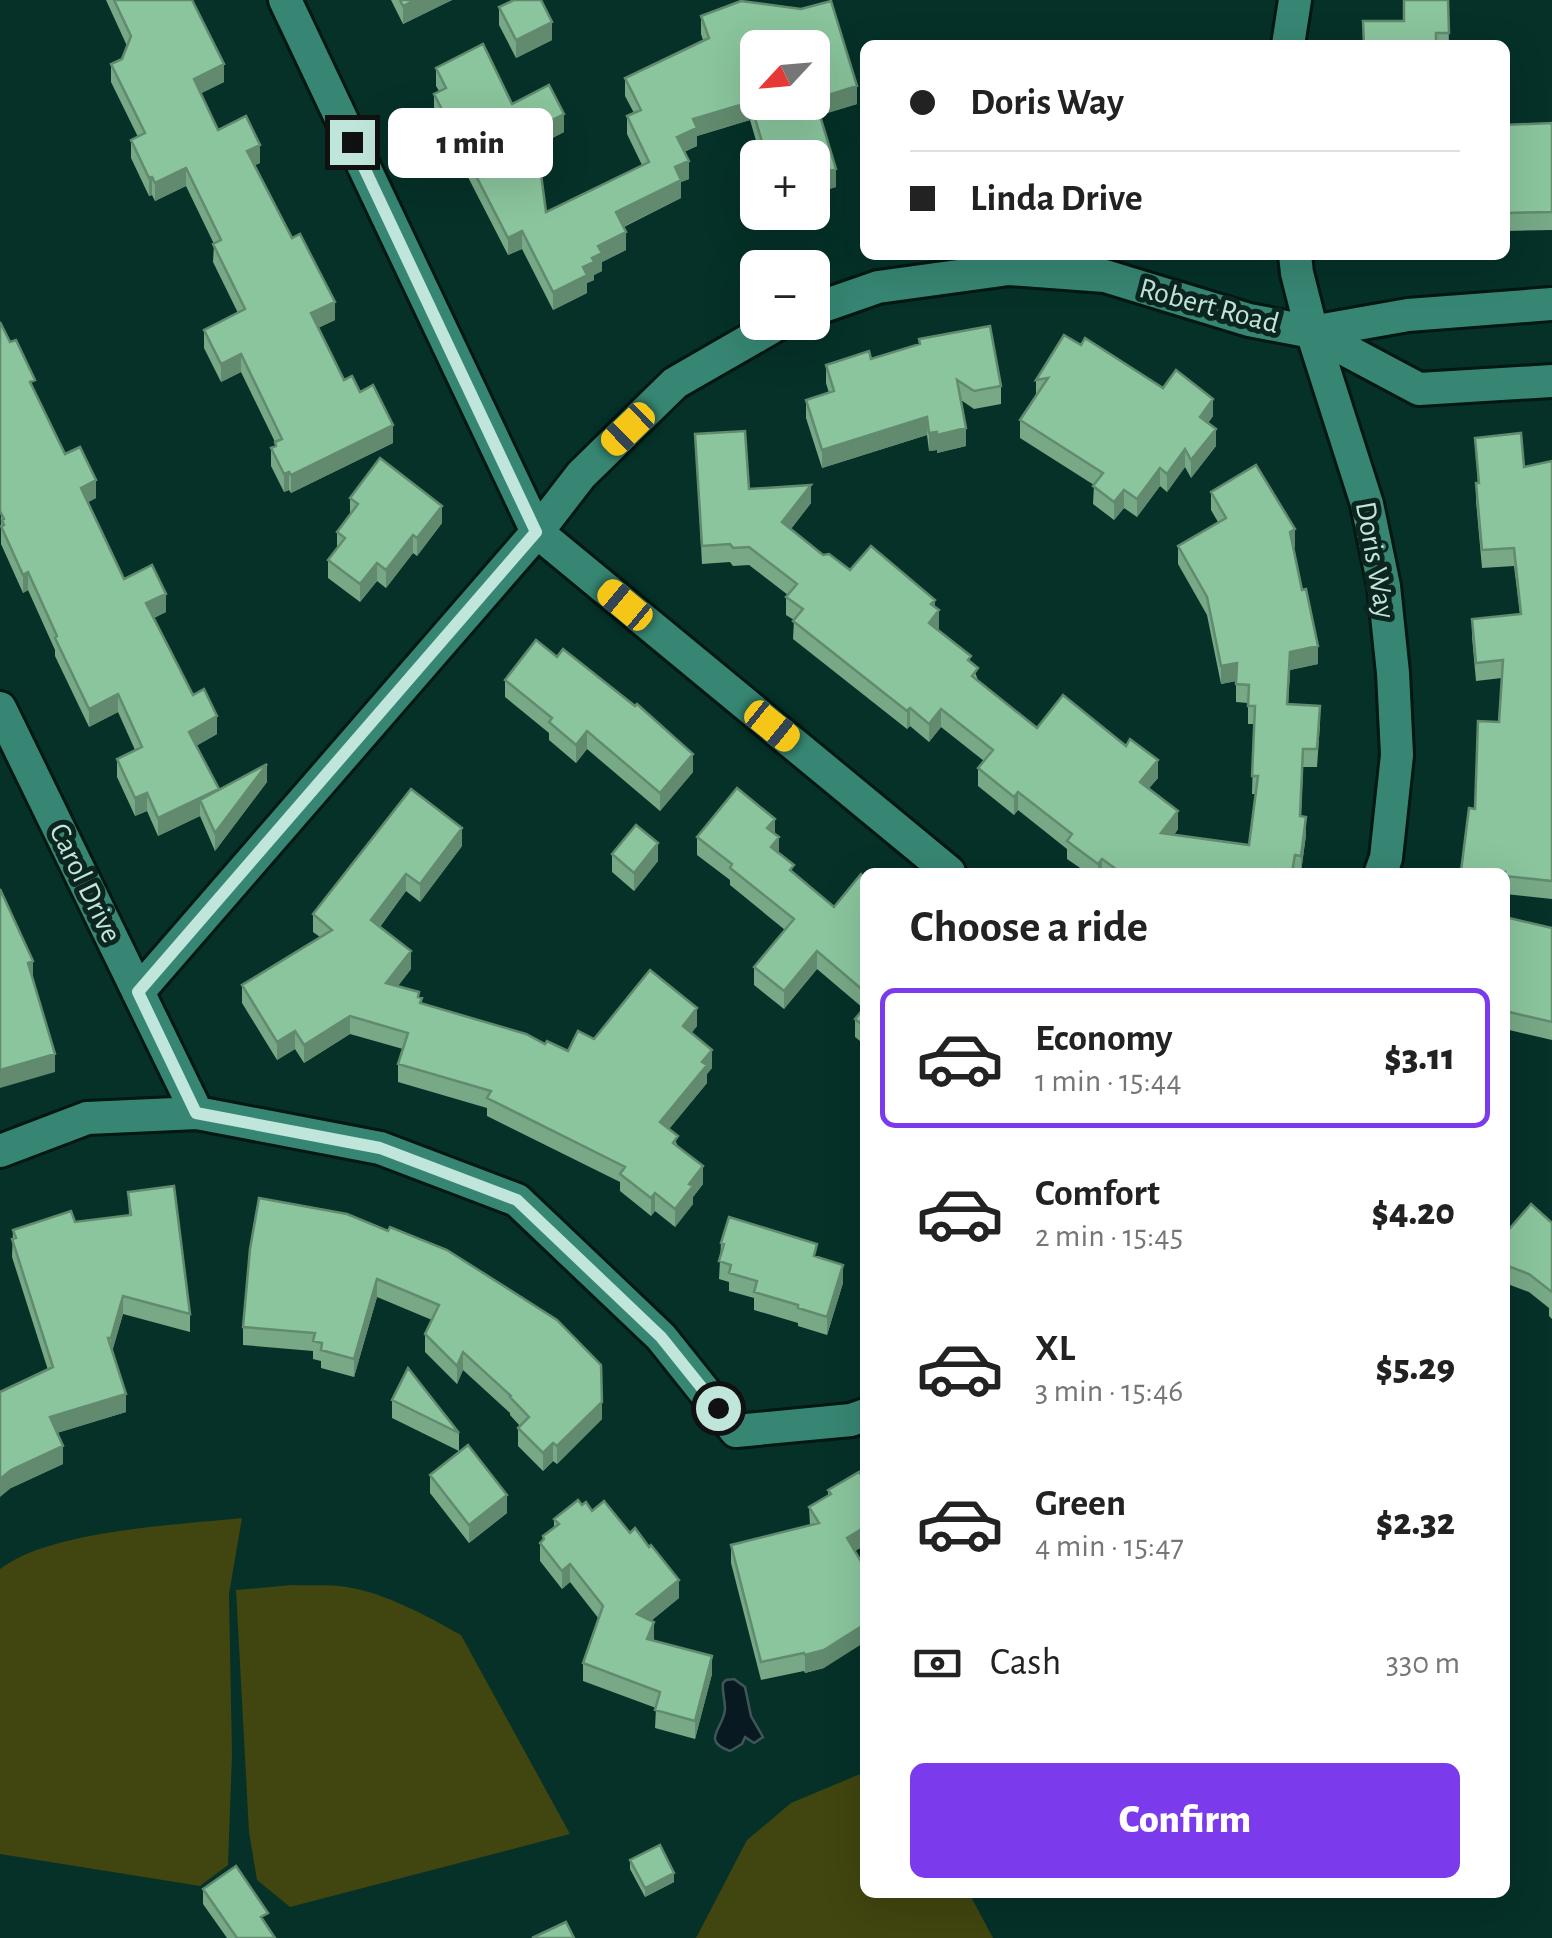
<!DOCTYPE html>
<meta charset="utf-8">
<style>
body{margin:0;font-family:"Alegreya Sans",sans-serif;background:#f6f6f6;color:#222;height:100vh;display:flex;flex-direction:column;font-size:38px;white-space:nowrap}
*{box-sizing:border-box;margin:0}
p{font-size:32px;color:#767676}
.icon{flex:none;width:55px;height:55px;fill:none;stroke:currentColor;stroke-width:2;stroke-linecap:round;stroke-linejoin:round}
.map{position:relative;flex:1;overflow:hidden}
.panel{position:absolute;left:860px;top:868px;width:650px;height:1030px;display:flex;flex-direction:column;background:#fff;border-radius:15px;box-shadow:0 10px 40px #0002}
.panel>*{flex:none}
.hud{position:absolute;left:860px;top:40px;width:650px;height:220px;border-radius:15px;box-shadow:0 10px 40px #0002;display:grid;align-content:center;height:220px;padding:0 50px;background:#fff}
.needle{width:65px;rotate:244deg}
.tools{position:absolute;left:740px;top:30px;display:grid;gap:20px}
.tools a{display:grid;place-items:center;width:90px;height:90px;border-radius:15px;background:#fff;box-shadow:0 10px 40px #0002;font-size:50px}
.end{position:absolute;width:45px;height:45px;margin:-22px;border:12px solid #c0e5da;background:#111;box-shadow:0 0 0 5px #111}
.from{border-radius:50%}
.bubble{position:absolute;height:70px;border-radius:15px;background:#fff;box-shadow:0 10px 40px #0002;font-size:32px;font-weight:800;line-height:70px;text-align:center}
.car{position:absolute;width:30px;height:60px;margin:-30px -15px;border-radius:12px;box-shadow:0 0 8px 2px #0007;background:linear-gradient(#f5c518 24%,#345 0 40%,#f5c518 0 76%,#345 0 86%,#f5c518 0)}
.hud b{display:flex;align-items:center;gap:35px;height:95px;font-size:38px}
.hud b+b{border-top:2px solid #e0e0e0}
.hud i{width:25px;height:25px;background:#222}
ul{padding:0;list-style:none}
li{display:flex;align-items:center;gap:30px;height:140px;margin:0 20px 15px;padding:0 30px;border:5px solid transparent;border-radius:15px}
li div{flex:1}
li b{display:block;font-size:38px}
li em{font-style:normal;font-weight:800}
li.current{border-color:#7c3aed}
li>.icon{width:90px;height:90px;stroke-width:1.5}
h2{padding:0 50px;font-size:45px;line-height:120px}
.pay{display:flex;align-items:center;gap:25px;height:110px;padding:0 50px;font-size:38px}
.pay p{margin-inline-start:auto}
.action{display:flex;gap:20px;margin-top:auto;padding:20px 50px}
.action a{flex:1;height:115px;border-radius:15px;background:#7c3aed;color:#fff;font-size:40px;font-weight:800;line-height:115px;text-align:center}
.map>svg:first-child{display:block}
.green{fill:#41450f}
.water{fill:#081922;stroke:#3f5659;stroke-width:2.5}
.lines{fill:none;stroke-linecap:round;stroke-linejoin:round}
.minor-casing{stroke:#011711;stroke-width:38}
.minor{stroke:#378673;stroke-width:32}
.wall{fill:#77a987}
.shaded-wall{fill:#618a6e}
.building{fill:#8ac59d;stroke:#618a6e;stroke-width:2.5;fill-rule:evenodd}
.route{stroke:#c0e5da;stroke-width:12}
.labels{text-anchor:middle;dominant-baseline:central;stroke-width:10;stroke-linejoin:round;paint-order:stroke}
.street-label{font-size:30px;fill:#c0e5da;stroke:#0c251f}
</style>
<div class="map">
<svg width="1552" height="1938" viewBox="0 0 1552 1938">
<rect width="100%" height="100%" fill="#053128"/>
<path class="green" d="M 242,1518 L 229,1594 L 232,1755 L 228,1865 L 200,1886 L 0,1854 L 0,1569 C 51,1530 177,1525 242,1518 Z
M 292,1585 C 310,1586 329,1584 346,1587 C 386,1593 427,1616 461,1635 L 570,1834 L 290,1907 L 257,1880 L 249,1832 L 236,1590 Z
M 865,1772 L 865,1892 L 969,1893 L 993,1938 L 696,1938 L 747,1840 L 791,1803 Z"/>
<path class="water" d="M 734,1679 L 745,1687 L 751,1716 L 763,1737 L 754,1743 L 745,1737 L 742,1744 L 730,1751 C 700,1741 724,1728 725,1709 C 725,1700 722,1692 723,1683 L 726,1680 Z"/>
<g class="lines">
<defs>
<path id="minor" d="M 285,0 L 537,532 L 949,872
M 1288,45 L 1295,0
M 1295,255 L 1297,273 L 1312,332 L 1367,504 L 1384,586 L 1393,673 L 1397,755 L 1386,858 L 1381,872
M 812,310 L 878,287 L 1009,269 L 1105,276 L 1249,320 L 1312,332 L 1419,389 L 1552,381
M 1312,332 L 1408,315 L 1552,304
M 0,708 L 197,1113
M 138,992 L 537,532 L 581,475 L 675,383 L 781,322
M 0,1151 L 87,1118 L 197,1113 L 380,1148 L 517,1200 L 661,1337 L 736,1431 L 851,1420 L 865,1415"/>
</defs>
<use href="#minor" class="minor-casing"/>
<use href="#minor" class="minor"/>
</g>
<path class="wall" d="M 106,0 L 192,0 L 224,82 L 201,93 L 218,130 L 260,163 L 255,165 L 335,320 L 318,328 L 344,380 L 360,392 L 393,443 L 291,493 L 289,490 L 284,492 L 271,466 L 271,448 L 275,446 L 275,442 L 241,372 L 221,382 L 204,348 L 204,330 L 238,313 L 213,262 L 214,244 L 186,186 L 155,201 L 152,195 L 149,196 L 131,158 L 131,140 L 138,137 L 111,82 L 111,64 L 122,59 L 127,46 Z
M 391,0 L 452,0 L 403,24 Z
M 1448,0 L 1449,45 L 1364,45 L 1404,21 Z
M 499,7 L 552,40 L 516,58 L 499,25 Z
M 701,16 L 857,104 L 820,115 L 836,187 L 825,190 L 828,216 L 785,229 L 780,212 L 812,212 L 812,158 L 761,158 L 750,120 L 697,136 L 697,146 L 684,152 L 689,179 L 681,182 L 681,198 L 624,227 L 626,250 L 602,262 L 602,271 L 594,275 L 594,280 L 587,283 L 587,293 L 553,310 L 522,249 L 508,255 L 434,111 L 434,94 L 439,91 L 436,86 L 436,68 L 512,104 L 564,132 L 537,146 L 546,212 L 642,165 L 627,134 L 627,116 L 634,113 L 625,96 L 625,78 L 703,40 L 701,34 Z
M 1552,123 L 1552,230 L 1505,231 L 1505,125 Z
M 0,322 L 65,454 L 96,498 L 88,502 L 124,579 L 166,612 L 154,618 L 193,695 L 217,734 L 196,746 L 219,789 L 267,782 L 215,851 L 200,816 L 158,836 L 147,811 L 135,816 L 117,777 L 117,759 L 135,750 L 118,712 L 89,727 L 55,656 L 55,650 L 28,590 L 23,593 L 1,544 Z
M 1081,345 L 1213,416 L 1208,423 L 1216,446 L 1191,478 L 1185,467 L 1167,492 L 1160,486 L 1137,517 L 1124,508 L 1114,520 L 1093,504 L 1094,485 L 1020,438 L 1020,420 L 1036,396 L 1036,380 Z
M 871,359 L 1001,386 L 1001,404 L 974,409 L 961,400 L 966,446 L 937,453 L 937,450 L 929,451 L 927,435 L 822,468 L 806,418 L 806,400 L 829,393 L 826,383 L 826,365 Z
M 695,434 L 749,489 L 811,503 L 791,529 L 823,555 L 850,570 L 935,607 L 939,628 L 938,630 L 971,662 L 978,680 L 1037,728 L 1158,778 L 1149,788 L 1178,829 L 1174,835 L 1249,845 L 1256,794 L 1252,794 L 1254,724 L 1248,724 L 1248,703 L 1236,702 L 1236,681 L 1221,684 L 1207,615 L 1178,564 L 1178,546 L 1218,522 L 1211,510 L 1211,492 L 1295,547 L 1293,548 L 1318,664 L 1290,670 L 1288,704 L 1320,724 L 1317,767 L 1303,767 L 1301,816 L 1306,835 L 1301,872 L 1086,872 L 1067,859 L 1067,849 L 1018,810 L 1014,815 L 978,786 L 978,768 L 984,761 L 941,727 L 929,742 L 910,726 L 907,729 L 793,639 L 794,620 L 786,615 L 786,597 L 788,595 L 749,565 L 733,566 L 730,562 L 702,564 Z
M 1475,438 L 1524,467 L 1552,461 L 1552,899 L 1505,894 L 1505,872 L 1461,872 L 1469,808 L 1475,809 L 1499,722 L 1502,678 L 1476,681 L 1472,637 L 1472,619 L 1520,614 L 1514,566 L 1482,568 L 1476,501 L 1476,483 L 1478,483 Z
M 350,498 L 442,523 L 417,556 L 413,553 L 386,588 L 377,581 L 360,602 L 328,578 L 328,560 L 337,549 L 337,532 L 350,515 Z
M 557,657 L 693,772 L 660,811 L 587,749 L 576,763 L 549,740 L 549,733 L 505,697 L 505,680 Z
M 775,834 L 779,853 L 794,873 L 834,907 L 865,878 L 865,1045 L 855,1037 L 855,1019 L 863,1008 L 817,969 L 784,1009 L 754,985 L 754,967 L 785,930 L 730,885 L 730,880 L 697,855 L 697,837 Z
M 462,846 L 420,902 L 406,891 L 380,927 L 411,969 L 398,986 L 419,998 L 422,1004 L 568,1051 L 594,1039 L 697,1026 L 691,1033 L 712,1068 L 707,1074 L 707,1083 L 669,1129 L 678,1146 L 703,1184 L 693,1197 L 693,1204 L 675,1227 L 655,1211 L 651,1216 L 620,1191 L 620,1182 L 487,1116 L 487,1108 L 398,1082 L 398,1064 L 403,1049 L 350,1034 L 304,1063 L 295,1049 L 277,1060 L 242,1003 L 242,985 L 320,937 L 313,932 L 313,914 Z
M 612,854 L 658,861 L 634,891 L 612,872 Z
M 1505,917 L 1552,928 L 1552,1040 L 1505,1029 Z
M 865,1166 L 865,1195 L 861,1187 L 861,1169 Z
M 128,1192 L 190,1314 L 190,1332 L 123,1314 L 112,1351 L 126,1412 L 57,1433 L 63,1464 L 11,1488 L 48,1370 L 12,1257 L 13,1230 L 129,1215 Z
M 347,1214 L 602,1419 L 557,1464 L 553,1461 L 543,1471 L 518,1446 L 518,1428 L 520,1426 L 510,1415 L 510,1413 L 463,1370 L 457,1384 L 425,1352 L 425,1334 L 432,1320 L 377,1297 L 354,1377 L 321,1368 L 321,1361 L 313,1359 L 313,1351 L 243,1345 L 243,1327 Z
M 1552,1223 L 1552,1319 L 1549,1316 L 1549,1308 L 1529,1292 L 1505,1283 L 1505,1234 Z
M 721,1243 L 817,1257 L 843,1283 L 827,1335 L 798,1326 L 798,1323 L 754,1310 L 754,1298 L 729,1291 L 729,1282 L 719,1279 Z
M 392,1400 L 459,1433 L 459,1451 L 392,1418 Z
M 865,1474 L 865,1545 L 855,1551 L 824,1668 L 805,1673 L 804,1671 L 761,1680 L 731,1563 L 731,1545 L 810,1525 L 809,1507 L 828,1495 L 828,1490 Z
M 430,1475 L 507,1513 L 469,1543 L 430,1493 Z
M 582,1505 L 592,1511 L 679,1598 L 651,1621 L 654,1641 L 712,1674 L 695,1739 L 655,1728 L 656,1708 L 583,1681 L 583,1663 L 599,1619 L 570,1582 L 562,1589 L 540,1561 L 540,1543 L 543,1540 L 543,1536 L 554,1528 L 554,1519 Z
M 630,1860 L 674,1882 L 645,1897 L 630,1869 Z
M 203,1889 L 268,1927 L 275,1938 L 227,1938 L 203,1904 Z"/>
<path class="shaded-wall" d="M 415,0 L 452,0 L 403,24 L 403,6 Z
M 552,22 L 552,40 L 516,58 L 516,40 Z
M 224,64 L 224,82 L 194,97 L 194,79 Z
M 857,86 L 857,104 L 815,117 L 815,99 Z
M 750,102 L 750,120 L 697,136 L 697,146 L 677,155 L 677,137 L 693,119 Z
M 564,114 L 564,132 L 535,147 L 535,129 Z
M 260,145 L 260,163 L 247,169 L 247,151 Z
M 689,161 L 689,179 L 681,182 L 681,198 L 616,230 L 616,212 L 675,167 Z
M 186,168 L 186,186 L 155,201 L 155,183 Z
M 836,169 L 836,187 L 820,192 L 820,174 Z
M 152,177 L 152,195 L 149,196 L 149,178 Z
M 828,198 L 828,216 L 785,229 L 785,212 L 812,212 L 812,202 Z
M 522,231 L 522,249 L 508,255 L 508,238 Z
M 626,232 L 626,250 L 602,262 L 602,271 L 594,275 L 594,280 L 587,283 L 587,293 L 553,310 L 553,292 L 592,258 L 598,246 Z
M 335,302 L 335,320 L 311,331 L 311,313 Z
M 241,354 L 241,372 L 221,382 L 221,364 Z
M 1213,399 L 1213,416 L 1200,435 L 1200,417 Z
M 927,417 L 927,435 L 822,468 L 822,450 Z
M 393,425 L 393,443 L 291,493 L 291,475 Z
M 966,428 L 966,446 L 937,453 L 937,435 Z
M 1216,429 L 1216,446 L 1191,478 L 1191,460 Z
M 937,432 L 937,450 L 929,451 L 929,433 Z
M 1185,449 L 1185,467 L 1167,492 L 1167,474 Z
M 1160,468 L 1160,486 L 1137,517 L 1137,499 Z
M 289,472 L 289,490 L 284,492 L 284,474 Z
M 96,480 L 96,498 L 81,506 L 81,488 Z
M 811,485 L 811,503 L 782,540 L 782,522 Z
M 1124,490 L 1124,508 L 1114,520 L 1114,502 Z
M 442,506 L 442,523 L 417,556 L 417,538 Z
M 1295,529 L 1295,547 L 1290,550 L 1290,532 Z
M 413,535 L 413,553 L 386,588 L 386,570 Z
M 377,563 L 377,581 L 360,602 L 360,584 Z
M 28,572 L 28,590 L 23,593 L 23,575 Z
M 166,594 L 166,612 L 146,621 L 146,603 Z
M 935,600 L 935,615 L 939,610 L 939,628 L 929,641 L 931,604 Z
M 1318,646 L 1318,664 L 1290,670 L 1287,722 L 1290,652 Z
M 1237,663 L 1237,681 L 1221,684 L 1221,666 Z
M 118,694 L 118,712 L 89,727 L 89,709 Z
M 910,708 L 910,726 L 907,729 L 907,711 Z
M 941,709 L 941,727 L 929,742 L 929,724 Z
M 217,716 L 217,734 L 189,750 L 189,732 Z
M 587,731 L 587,749 L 576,763 L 576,745 Z
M 693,754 L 693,772 L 660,811 L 660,793 Z
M 1158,760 L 1158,778 L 1140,799 L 1140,782 Z
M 267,764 L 267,782 L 215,851 L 215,833 Z
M 219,789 L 200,800 L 200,816 L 158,836 L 158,818 Z
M 1018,792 L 1018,810 L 1014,815 L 1014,797 Z
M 147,793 L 147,811 L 135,816 L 135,798 Z
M 1178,811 L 1178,829 L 1161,851 L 1161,833 Z
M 1306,817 L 1306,835 L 1301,872 L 1301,856 Z
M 775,819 L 775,837 L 767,828 Z
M 462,828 L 462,846 L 420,902 L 420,884 Z
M 779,837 L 779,855 L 771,847 Z
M 658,843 L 658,861 L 634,891 L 634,873 Z
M 1102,859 L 1102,872 L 1098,872 L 1098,864 Z
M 406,874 L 406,891 L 371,938 L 371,920 Z
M 411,951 L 411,969 L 386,1001 L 386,983 Z
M 817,951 L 817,969 L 784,1009 L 784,991 Z
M 33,961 L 33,979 L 28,963 Z
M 697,1008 L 697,1026 L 683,1044 L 683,1026 Z
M 350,1016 L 350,1034 L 304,1063 L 304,1045 Z
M 295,1031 L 295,1049 L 277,1060 L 277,1042 Z
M 712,1050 L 712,1068 L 707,1074 L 707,1083 L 660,1140 L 660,1122 L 702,1062 Z
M 55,1054 L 55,1072 L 0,1088 L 0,1070 Z
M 703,1166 L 703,1184 L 693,1197 L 693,1204 L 675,1227 L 675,1209 L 689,1184 Z
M 655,1193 L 655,1211 L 651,1216 L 651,1198 Z
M 843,1265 L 843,1283 L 827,1335 L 827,1317 Z
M 377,1279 L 377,1297 L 354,1377 L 354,1359 Z
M 123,1296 L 123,1314 L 111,1356 L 111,1338 Z
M 463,1352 L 463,1370 L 457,1384 L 457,1366 Z
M 126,1394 L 126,1412 L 50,1435 L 50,1417 Z
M 602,1402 L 602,1419 L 557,1464 L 557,1446 Z
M 553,1443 L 553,1461 L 543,1471 L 543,1453 Z
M 63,1446 L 63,1464 L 11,1488 L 0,1497 L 0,1479 L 11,1470 Z
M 507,1495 L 507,1513 L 469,1543 L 469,1525 Z
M 865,1527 L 865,1545 L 847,1556 L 847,1538 Z
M 570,1564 L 570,1582 L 562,1589 L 562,1571 Z
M 679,1580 L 679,1598 L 637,1632 L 637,1614 Z
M 654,1622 L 654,1640 L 647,1639 Z
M 865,1624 L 865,1642 L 824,1668 L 805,1673 L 805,1655 Z
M 712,1656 L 712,1674 L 695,1739 L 695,1721 Z
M 674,1873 L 674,1882 L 645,1897 L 645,1888 Z"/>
<path class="building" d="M 114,0 L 192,0 L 224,64 L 194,79 L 218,130 L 246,116 L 260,145 L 247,151 L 292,238 L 300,234 L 335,302 L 311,313 L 344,380 L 352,376 L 360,392 L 373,385 L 393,425 L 291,475 L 289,472 L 284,474 L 271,448 L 276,446 L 275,442 L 282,439 L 241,354 L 221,364 L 204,330 L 245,309 L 213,244 L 221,240 L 186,168 L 155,183 L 152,177 L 149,178 L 131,140 L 145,133 L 111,64 L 122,59 L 131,36 Z
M 400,0 L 415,0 L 403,6 Z
M 514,0 L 541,0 L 552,22 L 516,40 L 499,7 Z
M 1404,0 L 1448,0 L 1449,33 L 1436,33 L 1436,45 L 1364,45 L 1363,21 L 1404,21 Z
M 741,1 L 801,9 L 831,1 L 857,86 L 815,99 L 836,169 L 820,174 L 828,198 L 812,202 L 812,158 L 767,158 L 750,102 L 693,119 L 697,128 L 677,137 L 689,161 L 675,167 L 681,180 L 616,212 L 626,232 L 598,246 L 602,253 L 592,258 L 594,262 L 583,267 L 587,275 L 553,292 L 522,231 L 508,238 L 434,94 L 446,88 L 436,68 L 483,44 L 512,104 L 549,85 L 564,114 L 535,129 L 546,212 L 649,162 L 627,116 L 641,110 L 625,78 L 709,38 L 701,16 ZM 758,48 L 812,48 L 812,102 L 758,102 Z
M 1552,123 L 1552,212 L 1505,213 L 1505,125 Z
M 0,322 L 10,342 L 16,340 L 35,380 L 30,382 L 65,454 L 80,447 L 96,480 L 81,488 L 124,579 L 152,565 L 166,594 L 146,603 L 193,695 L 204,689 L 217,716 L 189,732 L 219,789 L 158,818 L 147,793 L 135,798 L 117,759 L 142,747 L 118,694 L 89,709 L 55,638 L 57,636 L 28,572 L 23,575 L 1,526 L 4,525 L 2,520 L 4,519 L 0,511 Z
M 990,326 L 1001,386 L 974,391 L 957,380 L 966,428 L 937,435 L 937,432 L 929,433 L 927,417 L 822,450 L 806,400 L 834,391 L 826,365 L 869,351 L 871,359 L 920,344 L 919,339 Z
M 1064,335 L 1081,345 L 1085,338 L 1163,388 L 1176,370 L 1213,399 L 1200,417 L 1216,429 L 1191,460 L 1185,449 L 1167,474 L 1160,468 L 1137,499 L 1124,490 L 1114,502 L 1093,486 L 1103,473 L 1020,420 L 1048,378 L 1036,380 Z
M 745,431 L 749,489 L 811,485 L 782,522 L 823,555 L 829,554 L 850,570 L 871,546 L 935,600 L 931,604 L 939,610 L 929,623 L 971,656 L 968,660 L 978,668 L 972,676 L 1037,728 L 1063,695 L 1126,746 L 1130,739 L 1158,760 L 1140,782 L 1178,811 L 1161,833 L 1249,845 L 1258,776 L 1252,776 L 1255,706 L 1248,706 L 1249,685 L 1236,684 L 1237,663 L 1221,666 L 1207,597 L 1178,546 L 1226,518 L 1211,492 L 1256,465 L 1295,529 L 1290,532 L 1302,590 L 1306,589 L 1318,646 L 1290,652 L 1287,704 L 1320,706 L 1317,749 L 1303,749 L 1300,816 L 1306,817 L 1301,856 L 1295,855 L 1292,872 L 1120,872 L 1102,859 L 1098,864 L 1067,841 L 1072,834 L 1018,792 L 1014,797 L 978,768 L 993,750 L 941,709 L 929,724 L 910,708 L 907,711 L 793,621 L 803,609 L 786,597 L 797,584 L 749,547 L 733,548 L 730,544 L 702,546 L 695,434 Z
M 1521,433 L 1524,467 L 1552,461 L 1552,881 L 1505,876 L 1505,872 L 1461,871 L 1469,808 L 1475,809 L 1478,721 L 1499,722 L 1503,660 L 1476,663 L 1472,619 L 1521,614 L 1514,548 L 1482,550 L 1476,483 L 1479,483 L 1475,438 Z
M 380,458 L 442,506 L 417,538 L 413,535 L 386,570 L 377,563 L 360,584 L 328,560 L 345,538 L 337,532 L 358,504 L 350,498 Z
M 536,640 L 557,657 L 563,649 L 635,706 L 637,704 L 693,754 L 660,793 L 587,731 L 576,745 L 549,722 L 552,718 L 505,680 Z
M 267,764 L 215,833 L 200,800 Z
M 737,788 L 775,819 L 767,828 L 779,837 L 771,847 L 794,865 L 790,870 L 834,907 L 861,874 L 865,878 L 865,992 L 817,951 L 784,991 L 754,967 L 794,919 L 730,868 L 732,864 L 697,837 Z
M 411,789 L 462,828 L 420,884 L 406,874 L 371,920 L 411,951 L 386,983 L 419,992 L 418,997 L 422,998 L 420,1003 L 526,1034 L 545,1044 L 547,1041 L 568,1051 L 578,1031 L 594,1039 L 650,970 L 697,1008 L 683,1026 L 712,1050 L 702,1062 L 707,1065 L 660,1122 L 678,1136 L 673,1143 L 703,1166 L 689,1184 L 693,1186 L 675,1209 L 655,1193 L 651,1198 L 620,1174 L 625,1167 L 487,1098 L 491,1091 L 398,1064 L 408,1033 L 350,1016 L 304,1045 L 295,1031 L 277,1042 L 242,985 L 332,930 L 313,914 Z
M 636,825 L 658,843 L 634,873 L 612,854 Z
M 0,889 L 33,961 L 28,963 L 55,1054 L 0,1070 Z
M 1505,917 L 1552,928 L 1552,1022 L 1505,1011 Z
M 865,1007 L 865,1027 L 855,1019 Z
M 174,1186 L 190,1314 L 123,1296 L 111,1338 L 108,1338 L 126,1394 L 50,1417 L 63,1446 L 11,1470 L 0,1479 L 0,1392 L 53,1367 L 12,1239 L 16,1238 L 13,1230 L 71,1211 L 75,1222 L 131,1215 L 128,1192 Z
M 259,1198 L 347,1214 L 388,1231 L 390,1227 L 447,1250 L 557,1320 L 601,1365 L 602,1402 L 557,1446 L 553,1443 L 543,1453 L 518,1428 L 529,1417 L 510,1397 L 511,1396 L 463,1352 L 457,1366 L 425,1334 L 439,1305 L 377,1279 L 354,1359 L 321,1350 L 322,1343 L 313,1341 L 315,1333 L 243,1327 L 250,1249 Z
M 1531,1204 L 1552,1223 L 1552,1292 L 1529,1274 L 1505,1265 L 1505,1234 Z
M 729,1217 L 817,1244 L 814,1256 L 843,1265 L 827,1317 L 798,1308 L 798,1305 L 754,1292 L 757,1281 L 729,1273 L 731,1265 L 719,1261 L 724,1244 L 721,1243 Z
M 408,1368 L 459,1433 L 392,1400 Z
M 468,1445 L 507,1495 L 469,1525 L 430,1475 Z
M 859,1472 L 862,1476 L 865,1474 L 865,1527 L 847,1538 L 865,1568 L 865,1624 L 824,1650 L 805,1655 L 804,1653 L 761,1662 L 731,1545 L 819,1523 L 809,1507 L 831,1494 L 828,1490 Z
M 578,1500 L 582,1505 L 586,1502 L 592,1511 L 604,1501 L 630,1533 L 635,1528 L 649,1547 L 651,1545 L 679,1580 L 637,1614 L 654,1622 L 647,1639 L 712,1656 L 695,1721 L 655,1710 L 660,1692 L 583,1663 L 603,1606 L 570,1564 L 562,1571 L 540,1543 L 544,1539 L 543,1536 L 559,1524 L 554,1519 Z
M 660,1845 L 674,1873 L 645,1888 L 630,1860 Z
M 236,1866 L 268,1913 L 261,1917 L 275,1938 L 237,1938 L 203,1889 Z
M 566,1922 L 574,1938 L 532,1938 Z"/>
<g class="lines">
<path class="route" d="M 352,142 L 536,532 L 138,992 L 196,1113 L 380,1148 L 517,1200 L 661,1337 L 718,1408"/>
</g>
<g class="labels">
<g class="street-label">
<text transform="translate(1209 306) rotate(15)">Robert Road</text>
<text transform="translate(1375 560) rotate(80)">Doris Way</text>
<text transform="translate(85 883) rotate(64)">Carol Drive</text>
</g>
</g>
</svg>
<div class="tools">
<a><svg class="needle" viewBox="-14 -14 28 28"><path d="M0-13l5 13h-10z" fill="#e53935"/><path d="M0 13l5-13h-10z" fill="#767676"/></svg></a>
<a>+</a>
<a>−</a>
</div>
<i class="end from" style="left:718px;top:1408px"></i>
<i class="end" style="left:352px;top:142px"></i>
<div class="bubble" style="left:388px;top:108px;width:165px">1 min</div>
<i class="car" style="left:628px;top:429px;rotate:226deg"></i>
<i class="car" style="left:625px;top:605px;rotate:310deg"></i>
<i class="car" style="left:772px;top:726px;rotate:129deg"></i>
<div class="hud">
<b><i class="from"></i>Doris Way</b>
<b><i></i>Linda Drive</b>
</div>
<section class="panel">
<h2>Choose a ride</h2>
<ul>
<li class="current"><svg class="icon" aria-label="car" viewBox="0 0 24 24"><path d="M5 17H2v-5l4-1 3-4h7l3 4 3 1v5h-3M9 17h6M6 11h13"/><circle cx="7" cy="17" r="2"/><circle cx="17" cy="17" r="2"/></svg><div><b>Economy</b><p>1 min · 15:44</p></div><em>$3.11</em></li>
<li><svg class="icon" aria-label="car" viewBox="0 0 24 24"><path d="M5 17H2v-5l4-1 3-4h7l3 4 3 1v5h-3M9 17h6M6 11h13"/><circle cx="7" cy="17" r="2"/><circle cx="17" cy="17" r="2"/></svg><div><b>Comfort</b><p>2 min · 15:45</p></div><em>$4.20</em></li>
<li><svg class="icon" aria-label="car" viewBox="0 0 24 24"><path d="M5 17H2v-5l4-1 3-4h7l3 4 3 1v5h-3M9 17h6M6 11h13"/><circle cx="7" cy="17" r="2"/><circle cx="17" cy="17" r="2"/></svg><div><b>XL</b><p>3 min · 15:46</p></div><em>$5.29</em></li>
<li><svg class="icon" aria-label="car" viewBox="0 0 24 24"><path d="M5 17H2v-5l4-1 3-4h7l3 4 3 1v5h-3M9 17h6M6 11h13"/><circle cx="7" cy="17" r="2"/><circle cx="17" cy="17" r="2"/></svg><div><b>Green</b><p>4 min · 15:47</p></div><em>$2.32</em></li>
</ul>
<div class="pay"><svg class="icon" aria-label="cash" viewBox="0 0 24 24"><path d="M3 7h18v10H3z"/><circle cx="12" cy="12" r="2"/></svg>Cash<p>330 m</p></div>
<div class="action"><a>Confirm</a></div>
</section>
</div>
